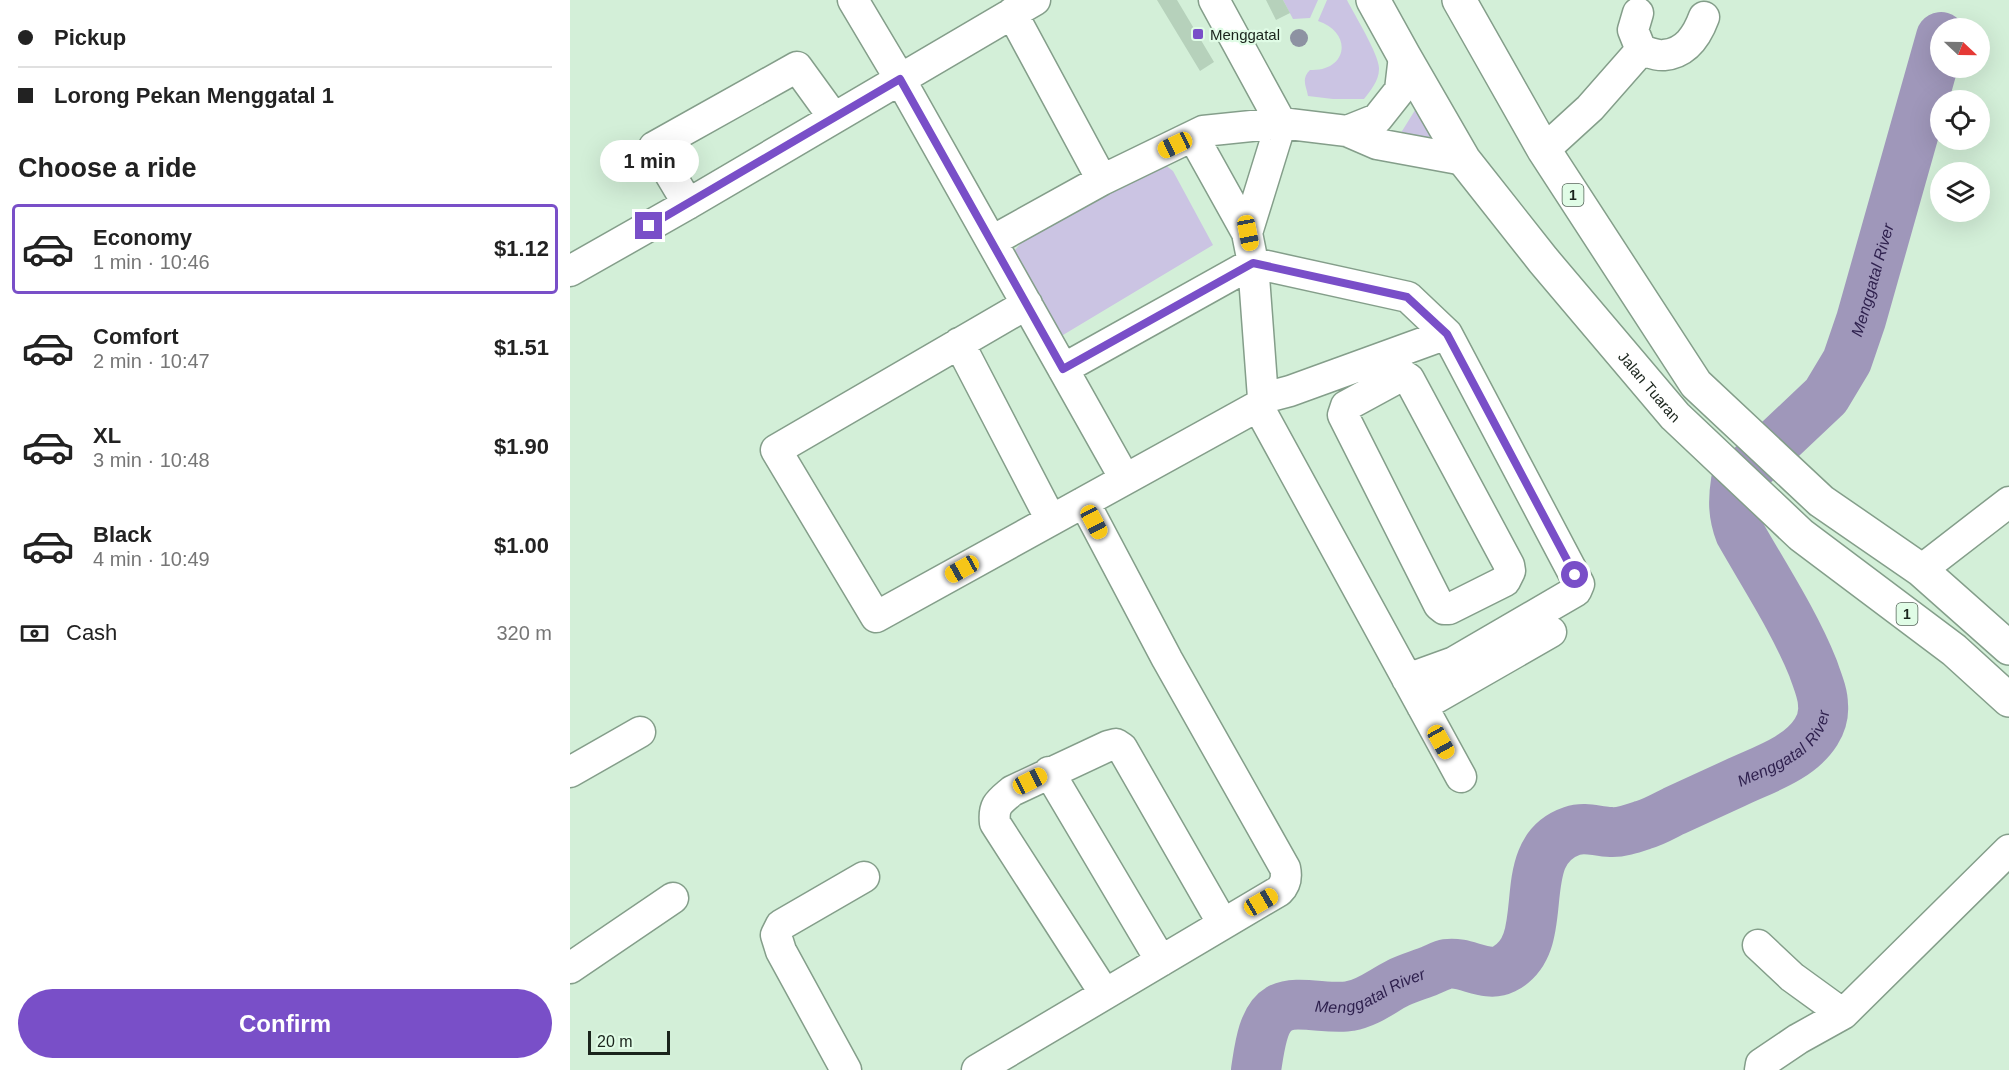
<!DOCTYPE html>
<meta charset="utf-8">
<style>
body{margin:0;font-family:Helvetica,sans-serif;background:#f6f6f6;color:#222;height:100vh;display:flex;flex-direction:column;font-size:22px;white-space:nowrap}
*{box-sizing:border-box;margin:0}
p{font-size:20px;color:#767676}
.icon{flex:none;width:33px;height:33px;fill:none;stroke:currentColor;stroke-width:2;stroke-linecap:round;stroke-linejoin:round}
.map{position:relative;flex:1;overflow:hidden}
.sheet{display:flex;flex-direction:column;background:#fff;width:570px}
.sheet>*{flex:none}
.top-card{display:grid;align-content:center;height:132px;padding:0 18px;background:#fff}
.needle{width:39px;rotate:112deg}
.fabs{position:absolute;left:1360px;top:18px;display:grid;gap:12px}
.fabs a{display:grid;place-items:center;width:60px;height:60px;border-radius:50%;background:#fff;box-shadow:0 6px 24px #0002;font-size:30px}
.scale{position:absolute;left:18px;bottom:15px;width:82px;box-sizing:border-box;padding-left:6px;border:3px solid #1a241c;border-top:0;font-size:16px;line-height:21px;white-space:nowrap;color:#1a241c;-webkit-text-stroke:4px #e0fce6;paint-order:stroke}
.end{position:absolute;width:27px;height:27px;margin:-14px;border:8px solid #794fc8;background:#fff;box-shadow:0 0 0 3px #fff}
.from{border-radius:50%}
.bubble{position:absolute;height:42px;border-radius:21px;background:#fff;box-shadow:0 6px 24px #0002;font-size:20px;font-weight:600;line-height:42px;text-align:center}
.car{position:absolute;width:18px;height:36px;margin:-18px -9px;border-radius:8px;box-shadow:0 0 4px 2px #0007;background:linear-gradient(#f5c518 24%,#345 0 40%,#f5c518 0 76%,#345 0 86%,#f5c518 0)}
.top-card b{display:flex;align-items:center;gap:21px;height:57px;font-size:22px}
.top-card b+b{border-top:2px solid #e0e0e0}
.top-card i{width:15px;height:15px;background:#222}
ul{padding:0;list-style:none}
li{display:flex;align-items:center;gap:18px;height:90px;margin:0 12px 9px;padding:0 6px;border:3px solid transparent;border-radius:6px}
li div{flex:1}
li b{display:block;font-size:22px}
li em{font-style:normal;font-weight:600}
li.on{border-color:#794fc8}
li>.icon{width:54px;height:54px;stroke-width:1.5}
h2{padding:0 18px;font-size:27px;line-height:72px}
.pay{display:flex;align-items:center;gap:15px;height:66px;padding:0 18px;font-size:22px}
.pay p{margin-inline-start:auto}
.primary-button{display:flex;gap:12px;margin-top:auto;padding:12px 18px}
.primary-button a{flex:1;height:69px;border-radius:36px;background:#794fc8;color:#fff;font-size:24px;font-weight:600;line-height:69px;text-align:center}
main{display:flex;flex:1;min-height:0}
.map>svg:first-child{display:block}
.green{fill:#cbc4e3}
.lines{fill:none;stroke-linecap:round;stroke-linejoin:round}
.river{stroke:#9f97ba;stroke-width:50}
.building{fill:#b6d1bb}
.minor-casing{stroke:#849e8a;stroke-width:33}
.major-casing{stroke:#849e8a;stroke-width:36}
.minor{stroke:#fff;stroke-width:30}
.major{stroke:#fff;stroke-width:33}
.tree{fill:#8d92a2}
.route{stroke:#794fc8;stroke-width:8}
.poi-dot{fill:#794fc8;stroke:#e0fce6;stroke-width:2}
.labels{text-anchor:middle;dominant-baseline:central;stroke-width:4.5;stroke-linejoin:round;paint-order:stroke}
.shield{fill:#e0fce6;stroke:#556559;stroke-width:1.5}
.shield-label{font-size:14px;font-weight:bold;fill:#1a241c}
.poi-label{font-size:15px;fill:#1a241c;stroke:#e0fce6;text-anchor:start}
.street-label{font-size:15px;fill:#1a241c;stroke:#e0fce6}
.water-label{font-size:16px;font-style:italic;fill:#2f214e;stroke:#e0fce6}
</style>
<main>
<section class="sheet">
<div class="top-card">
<b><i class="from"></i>Pickup</b>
<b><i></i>Lorong Pekan Menggatal 1</b>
</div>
<h2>Choose a ride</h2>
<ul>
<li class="on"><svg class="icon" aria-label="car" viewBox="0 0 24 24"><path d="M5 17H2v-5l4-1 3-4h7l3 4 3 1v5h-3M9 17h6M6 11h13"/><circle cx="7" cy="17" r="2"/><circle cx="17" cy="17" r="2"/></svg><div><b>Economy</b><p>1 min · 10:46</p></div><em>$1.12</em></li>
<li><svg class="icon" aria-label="car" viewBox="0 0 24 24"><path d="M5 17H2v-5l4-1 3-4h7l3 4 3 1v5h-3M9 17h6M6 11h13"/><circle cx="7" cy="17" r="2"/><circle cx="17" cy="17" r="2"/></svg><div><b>Comfort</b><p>2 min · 10:47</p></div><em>$1.51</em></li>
<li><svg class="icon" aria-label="car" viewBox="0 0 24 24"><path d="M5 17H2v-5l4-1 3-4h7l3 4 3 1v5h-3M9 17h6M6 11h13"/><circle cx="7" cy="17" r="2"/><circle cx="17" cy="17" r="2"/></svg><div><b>XL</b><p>3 min · 10:48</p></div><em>$1.90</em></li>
<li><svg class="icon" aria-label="car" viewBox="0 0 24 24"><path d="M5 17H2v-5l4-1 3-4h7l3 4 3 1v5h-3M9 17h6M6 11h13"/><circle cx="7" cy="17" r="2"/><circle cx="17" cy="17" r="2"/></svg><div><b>Black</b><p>4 min · 10:49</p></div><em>$1.00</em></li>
</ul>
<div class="pay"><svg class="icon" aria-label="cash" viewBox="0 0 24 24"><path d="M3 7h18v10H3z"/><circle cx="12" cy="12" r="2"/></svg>Cash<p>320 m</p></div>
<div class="primary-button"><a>Confirm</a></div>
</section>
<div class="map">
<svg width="1439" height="1070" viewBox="0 0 1439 1070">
<rect width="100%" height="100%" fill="#d3efd8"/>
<path class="green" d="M 713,0 L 748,0 L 740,18 L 723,19 Z
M 757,0 L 777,0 C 784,14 810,56 809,69 C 809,81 800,91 794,99 L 763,99 L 738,96 C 736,85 731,79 740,70 C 777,72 784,33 748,21 Z
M 847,107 L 870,141 L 829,136 Z
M 587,164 L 594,164 L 603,171 L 643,245 L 483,341 L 443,252 L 451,243 Z"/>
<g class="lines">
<path class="river" id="s1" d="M 686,1070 C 689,1052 692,1019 709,1009 C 725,999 760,1010 780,1006 C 798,1003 812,991 828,983 C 838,978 849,975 859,971 C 865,969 871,965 877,964 C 896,961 916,978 934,969 C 986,943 940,852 1002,831 C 1016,826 1027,832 1040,832 C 1050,833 1064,828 1073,825 C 1084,822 1094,816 1104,811 C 1124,802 1145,792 1165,783 C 1192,770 1229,759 1246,732 C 1251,724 1254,715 1253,705 C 1253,693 1247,680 1243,668 C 1224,621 1195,577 1170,533 C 1163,515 1163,500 1166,481 L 1256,396 L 1277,361 L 1291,320 L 1371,37"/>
</g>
<path class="building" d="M 587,0 L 607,0 L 644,62 L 630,71 Z
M 696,0 L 713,0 L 720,13 L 706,20 Z"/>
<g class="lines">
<defs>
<path id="minor" d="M 283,0 L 330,79 L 555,479
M 644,0 L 711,123 L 677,233
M 442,13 L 532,180
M 1068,13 L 1063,30 L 1071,50
M 777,131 L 807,119 L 830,90 L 834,56
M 623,136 L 677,233 L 683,263 L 693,398
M 974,150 L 1020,108 L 1071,50 C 1078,52 1087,56 1094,55 C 1116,53 1127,36 1134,17
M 118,204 L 84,147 L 227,67 L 264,118
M 422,241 L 532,180 L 633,131 L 711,123 L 777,131 L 807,144 L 894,160
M 0,271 L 118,204 L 465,0
M 457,304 L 206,450 L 306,617 L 688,406 L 693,398 L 720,391 L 877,334
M 389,343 L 481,520
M 493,369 L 683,263 L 838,297 L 877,334 L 1009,584 L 1006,591 L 884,662 L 837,679
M 833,375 L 839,379 L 939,565 L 940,571 L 935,581 L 879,609 L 874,609 L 869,605 L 773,415 L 776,406 Z
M 688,406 L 891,777
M 1351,570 L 1439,502
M 852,706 L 981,632
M 0,772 L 70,732
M 479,772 L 591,961
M 1188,945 L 1222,977 L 1273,1014
M 0,968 L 103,898
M 535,994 L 425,823 C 423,805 429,802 442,791 L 538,746 L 546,744 L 552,748 L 653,924
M 276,1070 L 211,951 L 206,935 L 211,925 L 294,877
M 407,1070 L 709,891 C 716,884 717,877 715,868 L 597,659 L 514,502
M 1190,1070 L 1191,1064 L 1228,1039 L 1273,1014 L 1439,850"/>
<g id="major">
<path id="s2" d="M 803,0 L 834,56 L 894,160 L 973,260 L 1105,416 L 1231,535 L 1384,650 L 1439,700"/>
<path d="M 889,0 L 974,150 L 1126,384 L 1251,501 L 1351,570 L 1439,648"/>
</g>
</defs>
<use href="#minor" class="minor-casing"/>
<use href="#major" class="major-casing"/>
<use href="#minor" class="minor"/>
<use href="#major" class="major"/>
</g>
<circle class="tree" cx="729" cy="38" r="9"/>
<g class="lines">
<path class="route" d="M 79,226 L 330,79 L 493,369 L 683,263 L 837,297 L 877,334 L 1005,575"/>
</g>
<rect class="poi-dot" x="622" y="28" width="12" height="12" rx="3"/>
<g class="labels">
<g class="shield">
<rect x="992.5" y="184" width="21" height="22" rx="4.5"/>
<rect x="1326.5" y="603" width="21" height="22" rx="4.5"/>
</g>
<g class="shield-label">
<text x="1003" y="195">1</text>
<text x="1337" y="614">1</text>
</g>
<g class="poi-label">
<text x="640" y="34">Menggatal</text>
</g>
<g class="street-label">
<text stroke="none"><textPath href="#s2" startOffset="477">Jalan Tuaran</textPath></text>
</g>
<g class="water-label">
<text stroke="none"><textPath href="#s1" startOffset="1260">Menggatal River</textPath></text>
<text stroke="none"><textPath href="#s1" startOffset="702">Menggatal River</textPath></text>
<text stroke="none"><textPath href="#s1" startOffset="162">Menggatal River</textPath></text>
</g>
</g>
</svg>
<div class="fabs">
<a><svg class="needle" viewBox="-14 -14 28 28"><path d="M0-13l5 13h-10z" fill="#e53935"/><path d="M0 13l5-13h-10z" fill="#767676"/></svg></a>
<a><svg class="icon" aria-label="locate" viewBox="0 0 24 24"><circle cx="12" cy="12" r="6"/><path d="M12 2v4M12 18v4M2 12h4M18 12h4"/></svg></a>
<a><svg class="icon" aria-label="layers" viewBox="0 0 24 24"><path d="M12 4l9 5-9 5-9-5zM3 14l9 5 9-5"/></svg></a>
</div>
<div class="scale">20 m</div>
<i class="end from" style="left:1005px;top:575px"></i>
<i class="end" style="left:79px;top:226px"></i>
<div class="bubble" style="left:30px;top:140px;width:99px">1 min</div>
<i class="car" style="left:605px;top:145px;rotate:245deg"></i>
<i class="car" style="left:678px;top:233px;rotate:169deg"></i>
<i class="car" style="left:524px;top:522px;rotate:152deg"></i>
<i class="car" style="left:392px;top:569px;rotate:241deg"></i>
<i class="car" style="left:871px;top:742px;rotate:151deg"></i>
<i class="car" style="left:460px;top:781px;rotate:63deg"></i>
<i class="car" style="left:691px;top:902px;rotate:60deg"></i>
</div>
</main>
